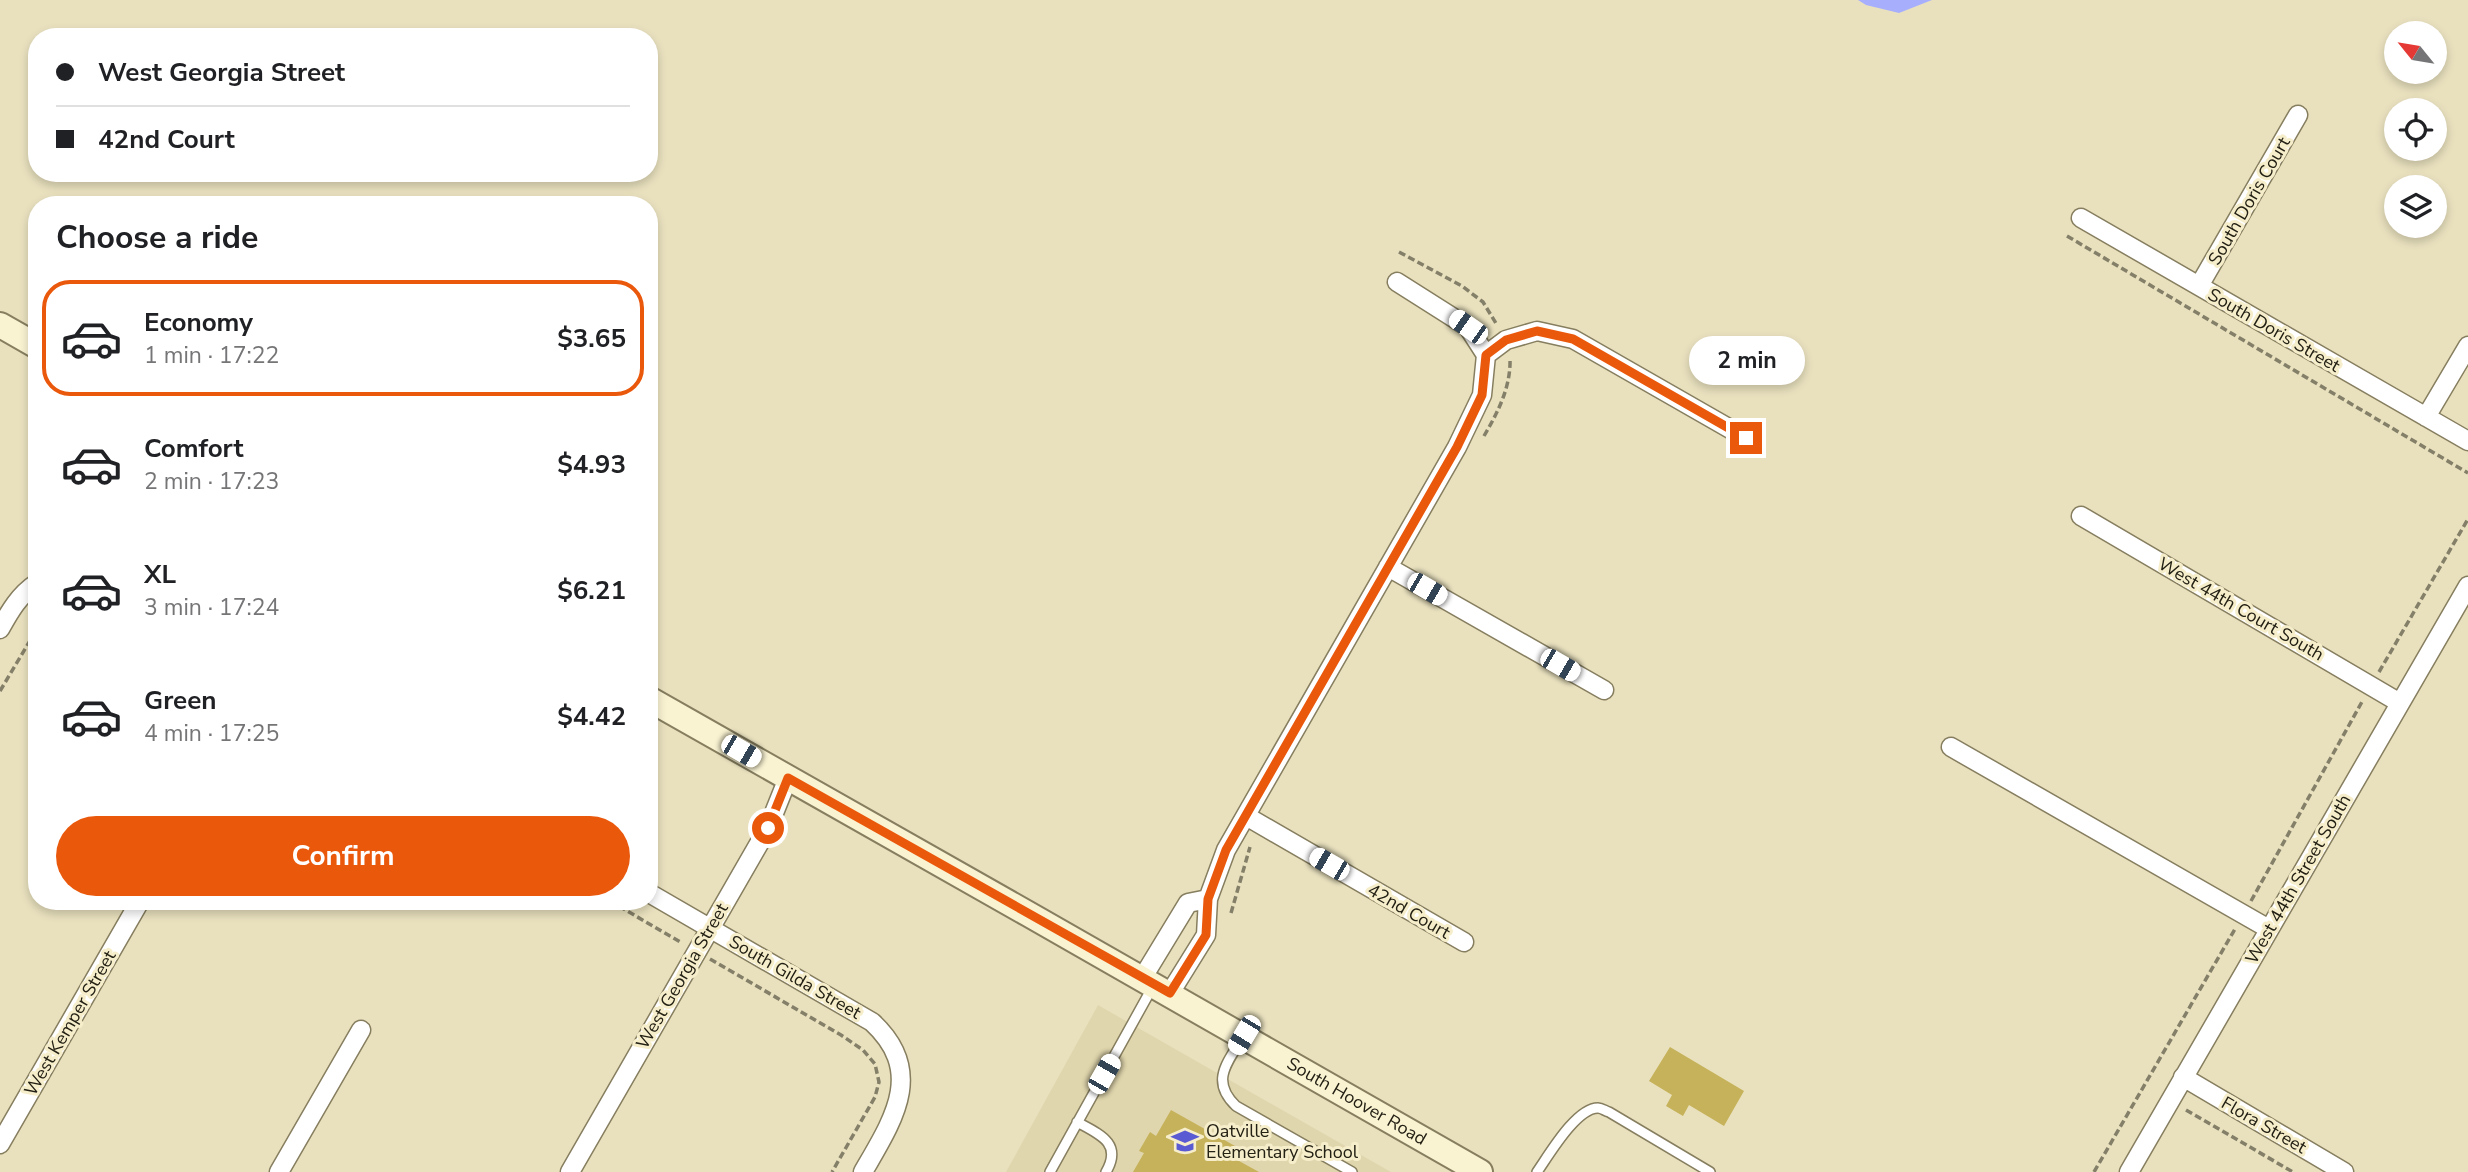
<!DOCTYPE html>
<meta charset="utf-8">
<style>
body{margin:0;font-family:"Nunito Sans",sans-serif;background:#f2f2f2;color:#202124;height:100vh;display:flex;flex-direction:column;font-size:26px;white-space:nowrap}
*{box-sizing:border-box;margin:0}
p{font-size:23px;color:#757577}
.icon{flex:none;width:38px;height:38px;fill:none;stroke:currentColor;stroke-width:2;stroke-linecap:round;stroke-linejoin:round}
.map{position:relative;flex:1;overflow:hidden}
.side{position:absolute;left:28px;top:196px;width:630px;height:714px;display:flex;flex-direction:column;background:#fff;border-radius:28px;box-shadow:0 4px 10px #0003}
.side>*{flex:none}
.banner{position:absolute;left:28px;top:28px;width:630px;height:154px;border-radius:28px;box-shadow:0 4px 10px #0003;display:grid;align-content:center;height:154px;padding:0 28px;background:#fff}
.needle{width:46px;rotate:300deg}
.controls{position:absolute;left:2384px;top:21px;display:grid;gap:14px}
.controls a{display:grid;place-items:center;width:63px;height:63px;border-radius:50%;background:#fff;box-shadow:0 4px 10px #0003;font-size:35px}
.end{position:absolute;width:32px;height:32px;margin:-16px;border:9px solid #ea580c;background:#fff;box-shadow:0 0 0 4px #fff}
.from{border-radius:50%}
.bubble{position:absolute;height:49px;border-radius:24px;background:#fff;box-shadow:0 4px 10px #0003;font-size:23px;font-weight:700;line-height:49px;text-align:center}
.car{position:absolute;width:21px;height:42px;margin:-21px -10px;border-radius:9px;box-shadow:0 0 5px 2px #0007;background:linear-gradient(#fff 24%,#345 0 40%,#fff 0 76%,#345 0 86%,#fff 0)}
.banner b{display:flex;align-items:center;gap:24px;height:66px;font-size:26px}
.banner b+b{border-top:2px solid #e0e0e0}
.banner i{width:18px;height:18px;background:#202124}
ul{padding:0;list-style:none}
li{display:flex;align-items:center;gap:21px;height:116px;margin:0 14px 10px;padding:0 14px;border:4px solid transparent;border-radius:28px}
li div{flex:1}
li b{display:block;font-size:26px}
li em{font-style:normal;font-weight:700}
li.active{border-color:#ea580c}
li>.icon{width:63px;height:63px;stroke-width:1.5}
h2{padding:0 28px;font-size:32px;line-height:84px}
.action{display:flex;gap:14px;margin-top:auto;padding:14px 28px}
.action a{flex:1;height:80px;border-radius:42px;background:#ea580c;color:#fff;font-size:28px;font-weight:700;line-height:80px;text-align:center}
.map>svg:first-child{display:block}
.built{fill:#e0d6ad}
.water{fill:#a7affd}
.building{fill:#c6b25a}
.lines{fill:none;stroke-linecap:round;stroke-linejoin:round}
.lane-casing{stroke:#867e5f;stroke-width:12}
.street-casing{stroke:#867e5f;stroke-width:21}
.secondary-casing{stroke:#867e5f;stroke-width:28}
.path{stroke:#847f68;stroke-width:3.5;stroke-dasharray:7 3.5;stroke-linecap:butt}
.lane{stroke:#fff;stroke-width:9}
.street{stroke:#fff;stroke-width:18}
.secondary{stroke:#faf3d2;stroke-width:24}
.route{stroke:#ea580c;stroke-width:9}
.labels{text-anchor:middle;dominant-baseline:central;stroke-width:6;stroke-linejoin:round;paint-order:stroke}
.street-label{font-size:18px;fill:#232014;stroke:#f6eecb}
.poi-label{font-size:18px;fill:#232014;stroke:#f6eecb;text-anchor:start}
</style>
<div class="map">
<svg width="2468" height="1172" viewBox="0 0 2468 1172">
<rect width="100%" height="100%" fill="#e9e1be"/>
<path class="built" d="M 1098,1005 L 1391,1172 L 1006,1172 Z"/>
<path class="water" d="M 1858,0 L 1932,0 L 1899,13 L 1866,5 Z"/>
<path class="building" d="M 1670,1047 L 1744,1091 L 1724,1126 L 1689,1105 L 1683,1116 L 1666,1106 L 1672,1095 L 1649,1081 Z
M 1171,1110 L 1235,1146 L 1230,1156 L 1259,1172 L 1133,1172 L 1144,1153 L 1139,1151 L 1150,1132 L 1156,1136 Z"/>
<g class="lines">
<defs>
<path id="lane" d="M 1243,1037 C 1227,1063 1210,1081 1236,1106 L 1352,1172
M 1077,1122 C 1099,1134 1123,1143 1106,1172
M 1050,1172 L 1152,988
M 1537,1172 C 1549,1155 1576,1108 1598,1108 C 1602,1108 1605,1111 1609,1112 L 1710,1172"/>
<path id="street" d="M 2081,218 L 2468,441
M 1397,282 L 1468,327 L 1486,355
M 2199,286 L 2298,115
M 1486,355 L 1506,340 L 1537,331 L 1573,339 L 1746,438
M 2426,417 L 2468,346
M 2081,516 L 2400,703
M 1388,567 L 1604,690
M 0,629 C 10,611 19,595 37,583
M 1951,747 L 2269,929
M 1246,816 L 1464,942
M 649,893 L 872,1022 C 926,1072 893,1120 863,1172
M 1208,899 L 1226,850 L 1457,447 L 1482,395 L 1486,355
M 1143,977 L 1188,903 L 1208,899 L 1206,935 L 1170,993
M 2183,1077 L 2344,1172
M 0,1144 L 140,901
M 279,1172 L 361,1030
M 570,1172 L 768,828 L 788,778
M 2129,1172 L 2468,586"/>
<g id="secondary">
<path d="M 0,325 L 37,346"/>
<path id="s1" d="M 649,699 C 926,857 1204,1012 1480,1172"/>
</g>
</defs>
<use href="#lane" class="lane-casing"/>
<use href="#street" class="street-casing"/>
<use href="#secondary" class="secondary-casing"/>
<path class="path" d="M 2067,236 L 2468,473
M 1399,252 L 1462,286 L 1483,302 L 1497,325
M 1484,436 C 1498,412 1511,387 1510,358
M 2379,672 L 2468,519
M 0,691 L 37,629
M 610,901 L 682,943
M 2251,901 L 2363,700
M 1231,913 L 1250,847
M 710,959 L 841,1035 L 863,1050 L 875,1064 L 879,1082 L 875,1097 L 832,1172
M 2186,1110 L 2293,1172
M 2094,1172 L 2235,929"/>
<use href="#lane" class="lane"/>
<use href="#street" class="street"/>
<use href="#secondary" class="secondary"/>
</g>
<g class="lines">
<path class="route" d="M 768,828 L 788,778 L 1170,993 L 1206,935 L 1208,899 L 1226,850 L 1457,447 L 1482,395 L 1486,355 L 1506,340 L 1537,331 L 1573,339 L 1746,438"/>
</g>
<defs>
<symbol id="school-bare" viewBox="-9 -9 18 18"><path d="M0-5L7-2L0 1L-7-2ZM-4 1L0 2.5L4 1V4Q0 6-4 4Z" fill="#5a5ad2" stroke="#f6eecb" stroke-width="2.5" paint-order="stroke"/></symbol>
</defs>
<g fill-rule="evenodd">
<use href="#school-bare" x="1166" y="1122" width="38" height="38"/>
</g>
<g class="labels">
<g class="street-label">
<text transform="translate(2249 201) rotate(-60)">South Doris Court</text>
<text transform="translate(2274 330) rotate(30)">South Doris Street</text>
<text transform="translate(2241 609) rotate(30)">West 44th Court South</text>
<text transform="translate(2298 879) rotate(-60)">West 44th Street South</text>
<text transform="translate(1409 911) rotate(30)">42nd Court</text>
<text transform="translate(682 976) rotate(-60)">West Georgia Street</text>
<text transform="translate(795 977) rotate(30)">South Gilda Street</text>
<text transform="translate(70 1023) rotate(-60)">West Kemper Street</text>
<text stroke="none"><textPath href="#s1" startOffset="814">South Hoover Road</textPath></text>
<text transform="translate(2264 1125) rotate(30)">Flora Street</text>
</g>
<g class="poi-label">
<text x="1206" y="1131">Oatville<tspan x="1206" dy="21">Elementary School</tspan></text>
</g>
</g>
</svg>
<div class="controls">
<a><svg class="needle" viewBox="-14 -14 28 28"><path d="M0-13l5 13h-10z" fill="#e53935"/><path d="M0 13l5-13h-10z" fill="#757577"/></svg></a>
<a><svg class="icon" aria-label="locate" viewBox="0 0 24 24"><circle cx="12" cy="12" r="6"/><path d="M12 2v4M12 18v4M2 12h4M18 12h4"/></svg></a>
<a><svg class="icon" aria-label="layers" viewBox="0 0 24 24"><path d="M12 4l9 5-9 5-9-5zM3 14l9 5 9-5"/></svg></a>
</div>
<i class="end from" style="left:768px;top:828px"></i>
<i class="end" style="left:1746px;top:438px"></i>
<div class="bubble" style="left:1689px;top:336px;width:116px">2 min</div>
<i class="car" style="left:1468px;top:327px;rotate:305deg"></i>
<i class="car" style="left:1427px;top:589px;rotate:120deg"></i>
<i class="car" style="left:1560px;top:665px;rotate:120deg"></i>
<i class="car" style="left:741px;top:751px;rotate:120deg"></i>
<i class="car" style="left:1329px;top:864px;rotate:300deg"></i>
<i class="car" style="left:1244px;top:1035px;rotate:211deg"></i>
<i class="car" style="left:1104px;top:1074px;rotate:30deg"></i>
<div class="banner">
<b><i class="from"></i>West Georgia Street</b>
<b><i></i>42nd Court</b>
</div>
<section class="side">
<h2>Choose a ride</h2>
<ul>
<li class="active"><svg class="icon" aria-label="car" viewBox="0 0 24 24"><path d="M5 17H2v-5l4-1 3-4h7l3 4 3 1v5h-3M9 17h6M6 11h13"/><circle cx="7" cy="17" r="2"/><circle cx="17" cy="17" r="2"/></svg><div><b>Economy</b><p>1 min · 17:22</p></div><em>$3.65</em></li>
<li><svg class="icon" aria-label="car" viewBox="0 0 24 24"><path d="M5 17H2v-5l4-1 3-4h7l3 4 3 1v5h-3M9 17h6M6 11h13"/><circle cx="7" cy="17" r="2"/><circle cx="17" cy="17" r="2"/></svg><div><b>Comfort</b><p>2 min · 17:23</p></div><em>$4.93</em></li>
<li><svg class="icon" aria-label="car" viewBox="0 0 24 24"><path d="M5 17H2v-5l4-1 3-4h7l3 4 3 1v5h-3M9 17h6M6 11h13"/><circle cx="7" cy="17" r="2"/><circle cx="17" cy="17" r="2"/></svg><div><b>XL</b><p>3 min · 17:24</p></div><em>$6.21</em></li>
<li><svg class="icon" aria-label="car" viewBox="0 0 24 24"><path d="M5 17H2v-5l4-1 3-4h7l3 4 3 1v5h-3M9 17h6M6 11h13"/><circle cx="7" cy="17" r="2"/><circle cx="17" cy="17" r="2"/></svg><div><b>Green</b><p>4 min · 17:25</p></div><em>$4.42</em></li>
</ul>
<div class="action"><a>Confirm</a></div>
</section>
</div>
